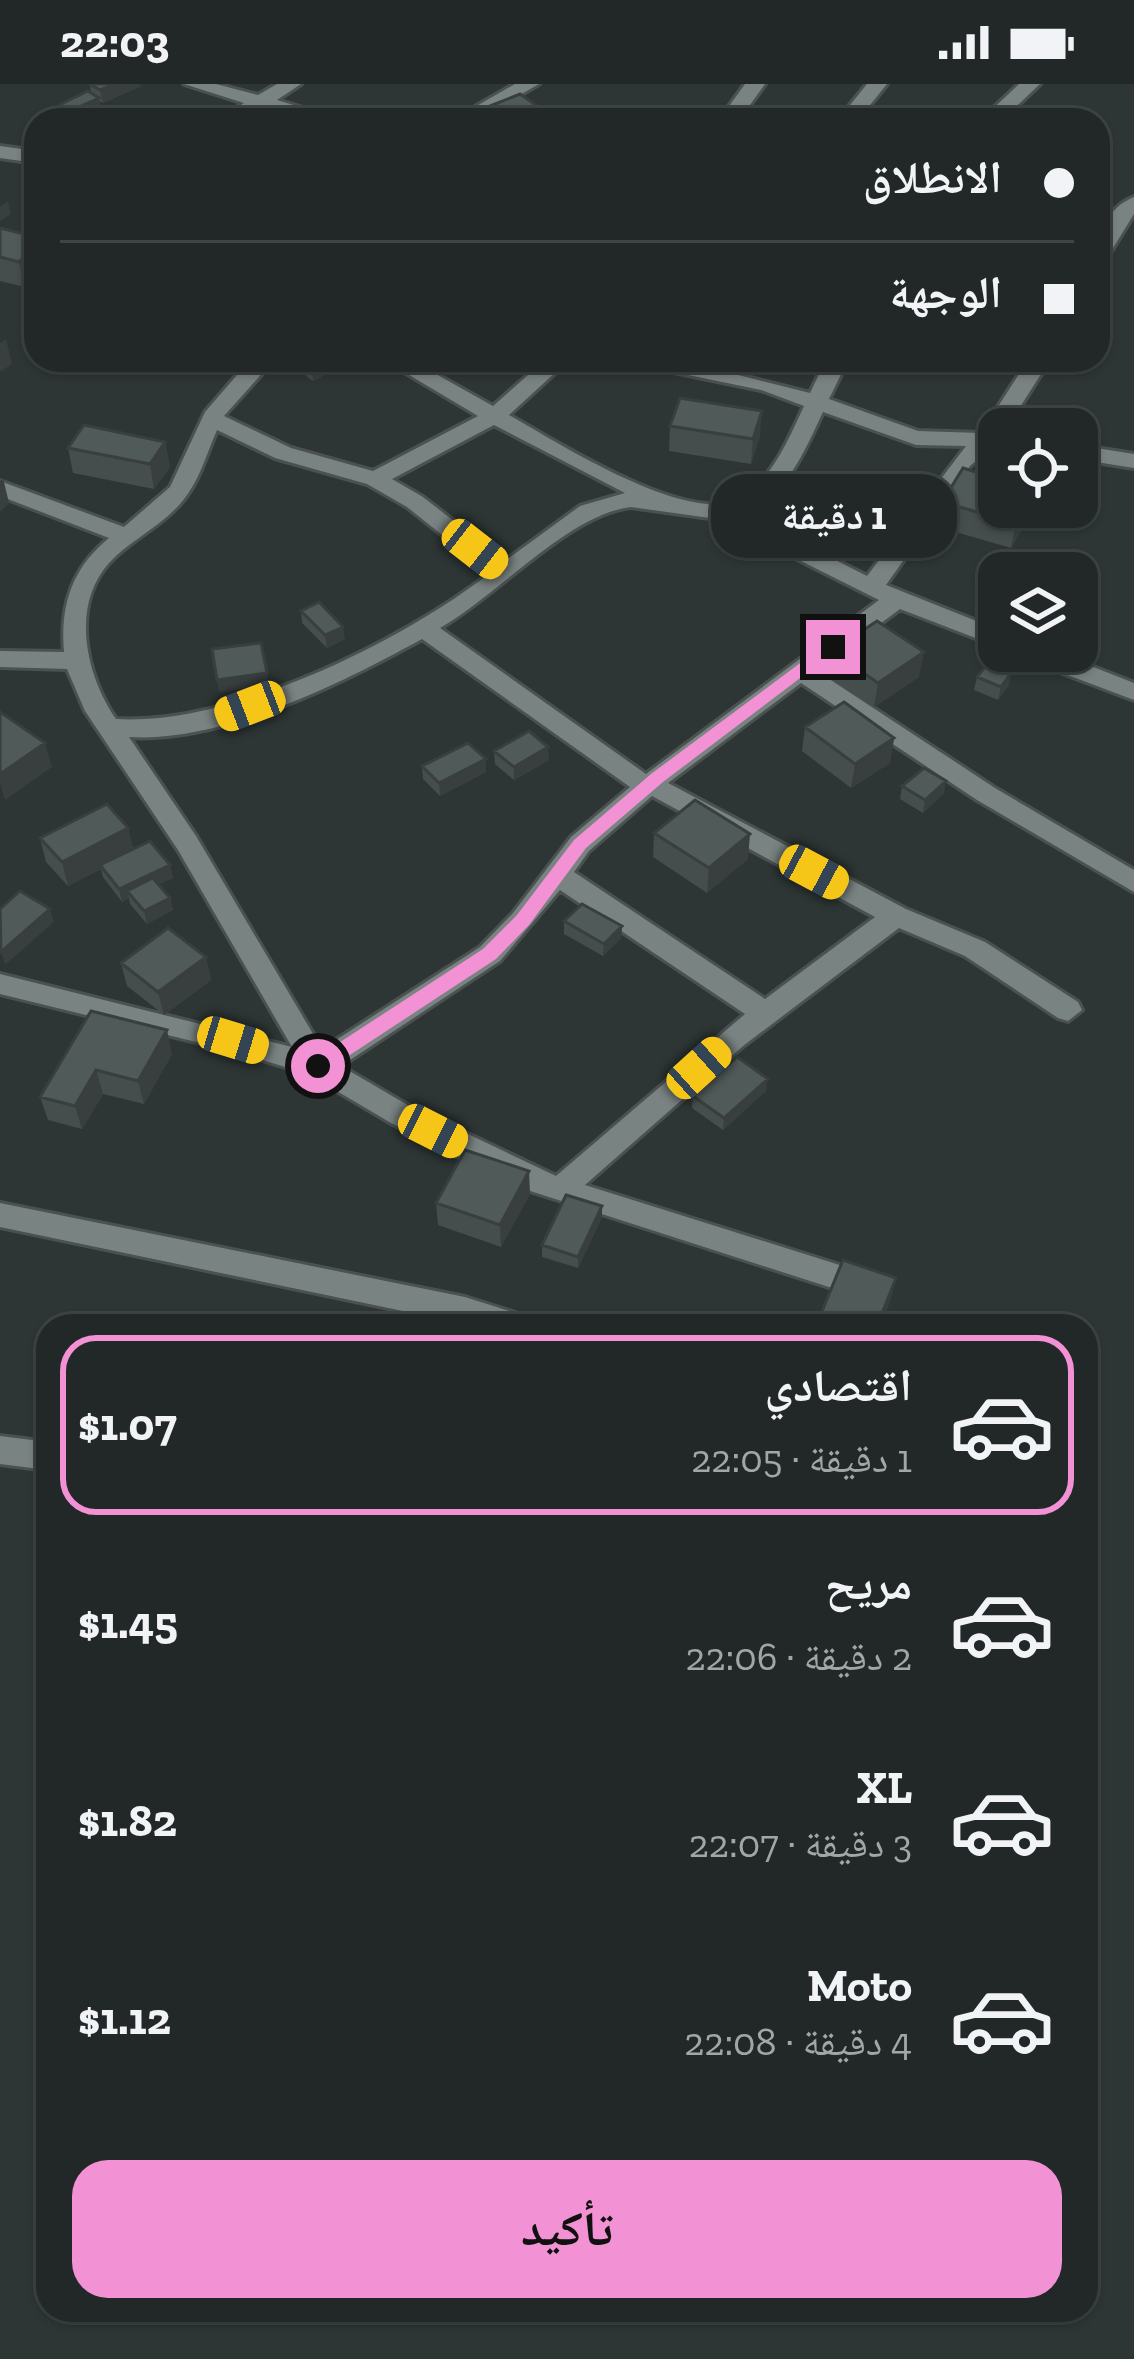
<!DOCTYPE html>
<html lang="ar">
<meta charset="utf-8">
<style>
body{margin:0;font-family:"Zilla Slab","Noto Naskh Arabic",serif;background:#2e3434;color:#f1f3f6;direction:rtl;height:100vh;display:flex;flex-direction:column;font-size:45px;white-space:nowrap}
*{box-sizing:border-box;margin:0}
p{font-size:39px;color:#a2a6a8}
.icon{flex:none;width:66px;height:66px;fill:none;stroke:currentColor;stroke-width:2;stroke-linecap:round;stroke-linejoin:round}
.map{position:relative;flex:1;overflow:hidden;direction:ltr}
.sheet{position:absolute;left:36px;top:1230px;width:1062px;height:1008px;display:flex;flex-direction:column;background:#222828;border-radius:36px;box-shadow:0 3px 9px #0004,0 0 0 3px #3f4445;direction:rtl}
.sheet>*{flex:none}
.top-card{position:absolute;left:24px;top:24px;width:1086px;height:264px;border-radius:36px;box-shadow:0 3px 9px #0004,0 0 0 3px #3f4445;direction:rtl;display:grid;align-content:center;height:264px;padding:0 36px;background:#222828}
.buttons{position:absolute;left:978px;top:324px;display:grid;gap:24px}
.buttons a{display:grid;place-items:center;width:120px;height:120px;border-radius:24px;background:#222828;box-shadow:0 3px 9px #0004,0 0 0 3px #3f4445;font-size:60px}
.end{position:absolute;width:54px;height:54px;margin:-27px;border:15px solid #f391d5;background:#111;box-shadow:0 0 0 6px #111}
.from{border-radius:50%}
.bubble{position:absolute;height:84px;border-radius:36px;background:#222828;box-shadow:0 3px 9px #0004,0 0 0 3px #3f4445;font-size:39px;font-weight:800;line-height:84px;text-align:center;direction:rtl}
.car{position:absolute;width:36px;height:72px;margin:-36px -18px;border-radius:15px;box-shadow:0 0 9px 3px #0007;background:linear-gradient(#f5c518 24%,#345 0 40%,#f5c518 0 76%,#345 0 86%,#f5c518 0)}
.top-card b{display:flex;align-items:center;gap:42px;height:114px;font-size:45px}
.top-card b+b{border-top:3px solid #3f4445}
.top-card i{width:30px;height:30px;background:#f1f3f6}
ul{padding:21px 0 0;list-style:none}
li{display:flex;align-items:center;gap:36px;height:180px;margin:0 24px 18px;padding:0 12px;border:6px solid transparent;border-radius:36px}
li div{flex:1}
li b{display:block;font-size:45px}
li em{font-style:normal;font-weight:800}
li.on{border-color:#f391d5}
li>.icon{width:108px;height:108px;stroke-width:1.5}
.primary-button{display:flex;gap:24px;margin-top:auto;padding:24px 36px}
.primary-button a{flex:1;height:138px;border-radius:36px;background:#f391d5;color:#111;font-size:48px;font-weight:800;line-height:138px;text-align:center}
.status{display:flex;justify-content:space-between;align-items:center;height:84px;padding:0 60px;background:#222828;direction:ltr}
.status svg{height:33px;fill:currentColor}
.map>svg:first-child{display:block}
.lines{fill:none;stroke-linecap:round;stroke-linejoin:round}
.minor-casing{stroke:#4a5150;stroke-width:6}
.minor{fill:#798382;fill-rule:evenodd}
.wall{fill:#454d4d}
.shaded-wall{fill:#383f3e}
.building{fill:#505a59;stroke:#383f3e;stroke-width:3}
.route{fill:#f391d5}
</style>
<div class="status"><b>22:03</b><svg viewBox="0 0 49 12"><path d="M0 12V9h3v3zM5 12V6h3v6zM10 12V3h3v9zM15 12V0h3v12zM26 1h20v11H26zM47 4h2v5h-2z"/></svg></div>
<div class="map">
<svg width="1134" height="2275" viewBox="0 0 1134 2275">
<rect width="100%" height="100%" fill="#2d3635"/>
<g class="lines">
<defs>
<path id="minor" d="M 184,0 L 216,0 L 258,11 L 277,0 L 301,0 L 277,16 L 343,36 L 310,36 L 263,24 L 242,36 L 218,36 L 244,19 Z
M 515,0 L 539,0 L 476,36 L 452,36 Z
M 745,0 L 765,0 L 739,36 L 719,36 Z
M 867,0 L 887,0 L 858,36 L 838,36 Z
M 1019,0 L 1040,0 L 1002,36 L 981,36 Z
M 0,62 L 36,67 L 36,79 L 0,74 Z
M 1134,113 L 1134,130 L 1105,177 L 1098,179 C 1098,151 1105,125 1134,113 Z
M 250,276 L 274,276 L 224,332 L 291,364 L 373,387 L 478,332 L 384,276 L 411,276 L 493,322 L 545,276 L 569,276 L 509,331 C 557,358 691,444 741,414 C 773,394 789,354 804,322 L 761,306 L 640,281 L 637,276 L 679,276 L 810,309 L 826,276 L 848,276 L 829,315 L 918,347 L 981,349 L 1028,276 L 1050,276 L 1006,345 L 999,345 L 999,363 L 993,363 L 970,382 L 886,501 L 999,546 L 999,563 L 900,525 L 817,587 L 995,704 L 1134,786 L 1134,808 L 977,716 L 801,599 L 668,699 L 906,825 L 985,858 L 1078,918 L 1082,926 L 1068,937 L 1058,934 L 965,872 L 899,844 L 743,962 L 585,1101 L 846,1183 L 850,1192 L 846,1201 L 835,1205 L 521,1104 L 391,1039 L 308,990 L 233,967 L 0,910 L 0,890 L 292,963 L 178,766 L 85,627 L 67,585 L 0,583 L 0,567 L 64,568 C 60,521 72,484 109,454 L 0,412 L 0,397 L 124,443 L 170,403 L 205,328 ZM 823,328 L 916,361 L 966,362 L 867,492 L 744,430 C 785,415 805,366 823,328 ZM 494,341 L 625,409 L 580,422 L 505,477 L 423,413 L 392,395 ZM 217,346 L 275,374 L 367,400 L 407,423 L 490,489 C 401,558 231,642 116,635 C 86,592 70,522 109,479 C 130,456 159,444 180,420 C 199,399 206,371 217,346 ZM 631,423 L 717,435 L 879,516 L 646,690 L 440,544 C 498,511 569,430 631,423 ZM 422,555 L 630,703 L 571,753 L 513,829 L 480,863 L 322,965 L 196,752 L 129,653 C 222,659 342,599 422,555 ZM 652,712 L 875,833 L 765,915 L 574,788 L 589,767 ZM 560,806 L 745,930 L 556,1092 L 411,1023 L 341,982 L 500,877 Z
M 1077,361 L 1134,370 L 1134,384 L 1077,375 Z
M 1017,567 L 1053,567 L 1134,599 L 1134,616 L 1020,573 Z
M 0,1119 L 465,1213 L 528,1233 L 533,1242 L 475,1242 L 0,1143 Z
M 0,1352 L 48,1358 L 48,1386 L 0,1380 Z"/>
</defs>
<use href="#minor" class="minor-casing"/>
<use href="#minor" class="minor"/>
</g>
<path class="wall" d="M 90,0 L 141,2 L 103,19 L 99,17 L 101,27 L 81,36 L 69,36 L 64,33 L 61,20 L 91,10 Z
M 0,144 L 36,153 L 25,203 L 0,197 Z
M 291,276 L 350,276 L 350,279 L 313,297 L 292,281 Z
M 670,342 L 760,352 L 751,380 L 669,367 Z
M 165,358 L 170,383 L 154,405 L 73,389 L 68,364 Z
M 942,418 L 1031,430 L 1011,464 L 938,443 Z
M 301,527 L 345,555 L 327,564 L 302,539 Z
M 832,567 L 919,593 L 874,623 L 828,592 Z
M 977,593 L 1009,601 L 998,616 L 974,606 Z
M 805,643 L 894,654 L 890,679 L 851,704 L 802,667 Z
M 494,667 L 549,676 L 514,696 L 495,680 Z
M 422,682 L 486,688 L 440,712 L 423,695 Z
M 902,702 L 944,709 L 923,729 L 900,715 Z
M 128,744 L 133,765 L 170,781 L 173,794 L 158,800 L 170,814 L 173,826 L 147,840 L 130,820 L 129,814 L 122,818 L 103,793 L 101,785 L 68,802 L 46,778 L 40,754 Z
M 654,749 L 748,775 L 707,809 L 653,773 Z
M 564,837 L 622,842 L 621,854 L 603,872 L 564,850 Z
M 206,873 L 211,896 L 164,931 L 127,902 L 121,879 Z
M 91,927 L 172,970 L 144,1020 L 103,1010 L 82,1045 L 48,1036 L 40,1013 Z
M 766,1007 L 723,1046 L 692,1024 L 693,1012 Z
M 530,1110 L 501,1163 L 438,1141 L 436,1119 Z
M 602,1133 L 578,1184 L 542,1173 L 542,1161 Z
M 48,1287 L 48,1331 L 41,1312 Z"/>
<path class="shaded-wall" d="M 115,0 L 140,0 L 141,2 L 103,19 L 100,6 Z
M 99,14 L 101,27 L 81,36 L 74,36 L 72,26 Z
M 536,21 L 537,34 L 531,36 L 499,36 Z
M 8,117 L 11,130 L 0,137 L 0,123 Z
M 36,161 L 36,192 L 25,203 L 19,178 Z
M 6,255 L 12,280 L 0,288 L 0,259 Z
M 328,276 L 350,276 L 350,279 L 313,297 L 312,284 Z
M 762,327 L 760,352 L 751,380 L 753,355 Z
M 165,358 L 170,383 L 154,405 L 150,380 Z
M 3,394 L 9,419 L 0,428 L 0,397 Z
M 1026,423 L 1033,423 L 1031,430 L 1011,464 L 1016,439 Z
M 343,543 L 345,555 L 327,564 L 325,551 Z
M 924,568 L 919,593 L 874,623 L 878,599 Z
M 1012,588 L 1009,601 L 998,616 L 1001,603 Z
M 267,589 L 268,602 L 219,608 L 217,596 Z
M 894,654 L 890,679 L 851,704 L 855,680 Z
M 45,659 L 52,683 L 5,716 L 0,700 L 0,690 Z
M 548,663 L 549,676 L 514,696 L 514,683 Z
M 486,675 L 486,688 L 440,712 L 439,699 Z
M 946,697 L 944,709 L 923,729 L 925,716 Z
M 128,744 L 134,768 L 100,781 L 101,785 L 68,802 L 62,778 Z
M 750,750 L 748,775 L 707,809 L 709,784 Z
M 170,781 L 173,794 L 132,813 L 127,807 L 129,814 L 122,818 L 119,805 Z
M 170,814 L 173,826 L 147,840 L 144,827 Z
M 50,825 L 54,838 L 5,881 L 1,868 Z
M 622,842 L 621,854 L 603,872 L 604,860 Z
M 206,873 L 211,896 L 164,931 L 158,908 Z
M 167,946 L 172,970 L 144,1020 L 138,997 Z
M 96,986 L 103,1010 L 82,1045 L 75,1022 Z
M 768,995 L 766,1007 L 723,1046 L 724,1034 Z
M 529,1087 L 530,1110 L 501,1163 L 500,1141 Z
M 602,1122 L 602,1133 L 578,1184 L 578,1173 Z
M 896,1194 L 891,1215 L 881,1242 L 877,1242 Z"/>
<path class="building" d="M 90,0 L 115,0 L 100,6 Z
M 88,7 L 99,14 L 72,26 L 61,20 Z
M 520,10 L 536,21 L 499,36 L 486,36 L 475,28 Z
M 0,144 L 36,153 L 36,161 L 19,178 L 0,173 Z
M 301,276 L 328,276 L 312,284 Z
M 680,314 L 762,327 L 753,355 L 670,342 Z
M 84,341 L 165,358 L 150,380 L 68,364 Z
M 963,384 L 999,395 L 999,423 L 1026,423 L 1016,439 L 942,418 Z
M 319,518 L 343,543 L 325,551 L 301,527 Z
M 877,537 L 924,568 L 878,599 L 832,567 Z
M 261,559 L 267,589 L 217,596 L 212,565 Z
M 988,579 L 1012,588 L 1001,603 L 977,593 Z
M 844,618 L 894,654 L 855,680 L 805,643 Z
M 0,628 L 45,659 L 0,690 Z
M 529,647 L 548,663 L 514,683 L 494,667 Z
M 468,659 L 486,675 L 439,699 L 422,682 Z
M 924,684 L 946,697 L 925,716 L 902,702 Z
M 695,716 L 750,750 L 709,784 L 654,749 Z
M 107,720 L 128,744 L 62,778 L 40,754 Z
M 150,757 L 170,781 L 119,805 L 100,781 Z
M 153,794 L 170,814 L 144,827 L 127,807 Z
M 20,807 L 50,825 L 1,868 L 0,825 Z
M 582,820 L 622,842 L 604,860 L 564,837 Z
M 168,844 L 206,873 L 158,908 L 121,879 Z
M 91,927 L 167,946 L 138,997 L 96,986 L 75,1022 L 40,1013 Z
M 737,973 L 768,995 L 724,1034 L 693,1012 Z
M 465,1066 L 529,1087 L 500,1141 L 436,1119 Z
M 566,1111 L 602,1122 L 578,1173 L 542,1161 Z
M 843,1176 L 896,1194 L 877,1242 L 816,1242 Z
M 64,1234 L 127,1240 L 126,1242 L 62,1242 Z
M 48,1287 L 48,1313 L 41,1312 Z"/>
<path class="route" d="M 827,559 L 841,563 L 663,698 L 586,764 L 529,841 L 496,875 L 324,988 L 311,988 L 311,977 L 483,865 L 517,831 L 574,756 L 651,690 Z"/>
</svg>
<div class="buttons">
<a><svg class="icon" aria-label="locate" viewBox="0 0 24 24"><circle cx="12" cy="12" r="6"/><path d="M12 2v4M12 18v4M2 12h4M18 12h4"/></svg></a>
<a><svg class="icon" aria-label="layers" viewBox="0 0 24 24"><path d="M12 4l9 5-9 5-9-5zM3 14l9 5 9-5"/></svg></a>
</div>
<i class="end from" style="left:318px;top:982px"></i>
<i class="end" style="left:833px;top:563px"></i>
<div class="bubble" style="left:711px;top:390px;width:246px">1 دقيقة</div>
<i class="car" style="left:475px;top:465px;rotate:128deg"></i>
<i class="car" style="left:250px;top:622px;rotate:249deg"></i>
<i class="car" style="left:814px;top:788px;rotate:118deg"></i>
<i class="car" style="left:233px;top:956px;rotate:107deg"></i>
<i class="car" style="left:699px;top:984px;rotate:48deg"></i>
<i class="car" style="left:433px;top:1047px;rotate:117deg"></i>
<div class="top-card">
<b><i class="from"></i>الانطلاق</b>
<b><i></i>الوجهة</b>
</div>
<section class="sheet">
<ul>
<li class="on"><svg class="icon" aria-label="car" viewBox="0 0 24 24"><path d="M5 17H2v-5l4-1 3-4h7l3 4 3 1v5h-3M9 17h6M6 11h13"/><circle cx="7" cy="17" r="2"/><circle cx="17" cy="17" r="2"/></svg><div><b>اقتصادي</b><p>1 دقيقة · 22:05</p></div><em>$1.07</em></li>
<li><svg class="icon" aria-label="car" viewBox="0 0 24 24"><path d="M5 17H2v-5l4-1 3-4h7l3 4 3 1v5h-3M9 17h6M6 11h13"/><circle cx="7" cy="17" r="2"/><circle cx="17" cy="17" r="2"/></svg><div><b>مريح</b><p>2 دقيقة · 22:06</p></div><em>$1.45</em></li>
<li><svg class="icon" aria-label="car" viewBox="0 0 24 24"><path d="M5 17H2v-5l4-1 3-4h7l3 4 3 1v5h-3M9 17h6M6 11h13"/><circle cx="7" cy="17" r="2"/><circle cx="17" cy="17" r="2"/></svg><div><b>XL</b><p>3 دقيقة · 22:07</p></div><em>$1.82</em></li>
<li><svg class="icon" aria-label="car" viewBox="0 0 24 24"><path d="M5 17H2v-5l4-1 3-4h7l3 4 3 1v5h-3M9 17h6M6 11h13"/><circle cx="7" cy="17" r="2"/><circle cx="17" cy="17" r="2"/></svg><div><b>Moto</b><p>4 دقيقة · 22:08</p></div><em>$1.12</em></li>
</ul>
<div class="primary-button"><a>تأكيد</a></div>
</section>
</div>
